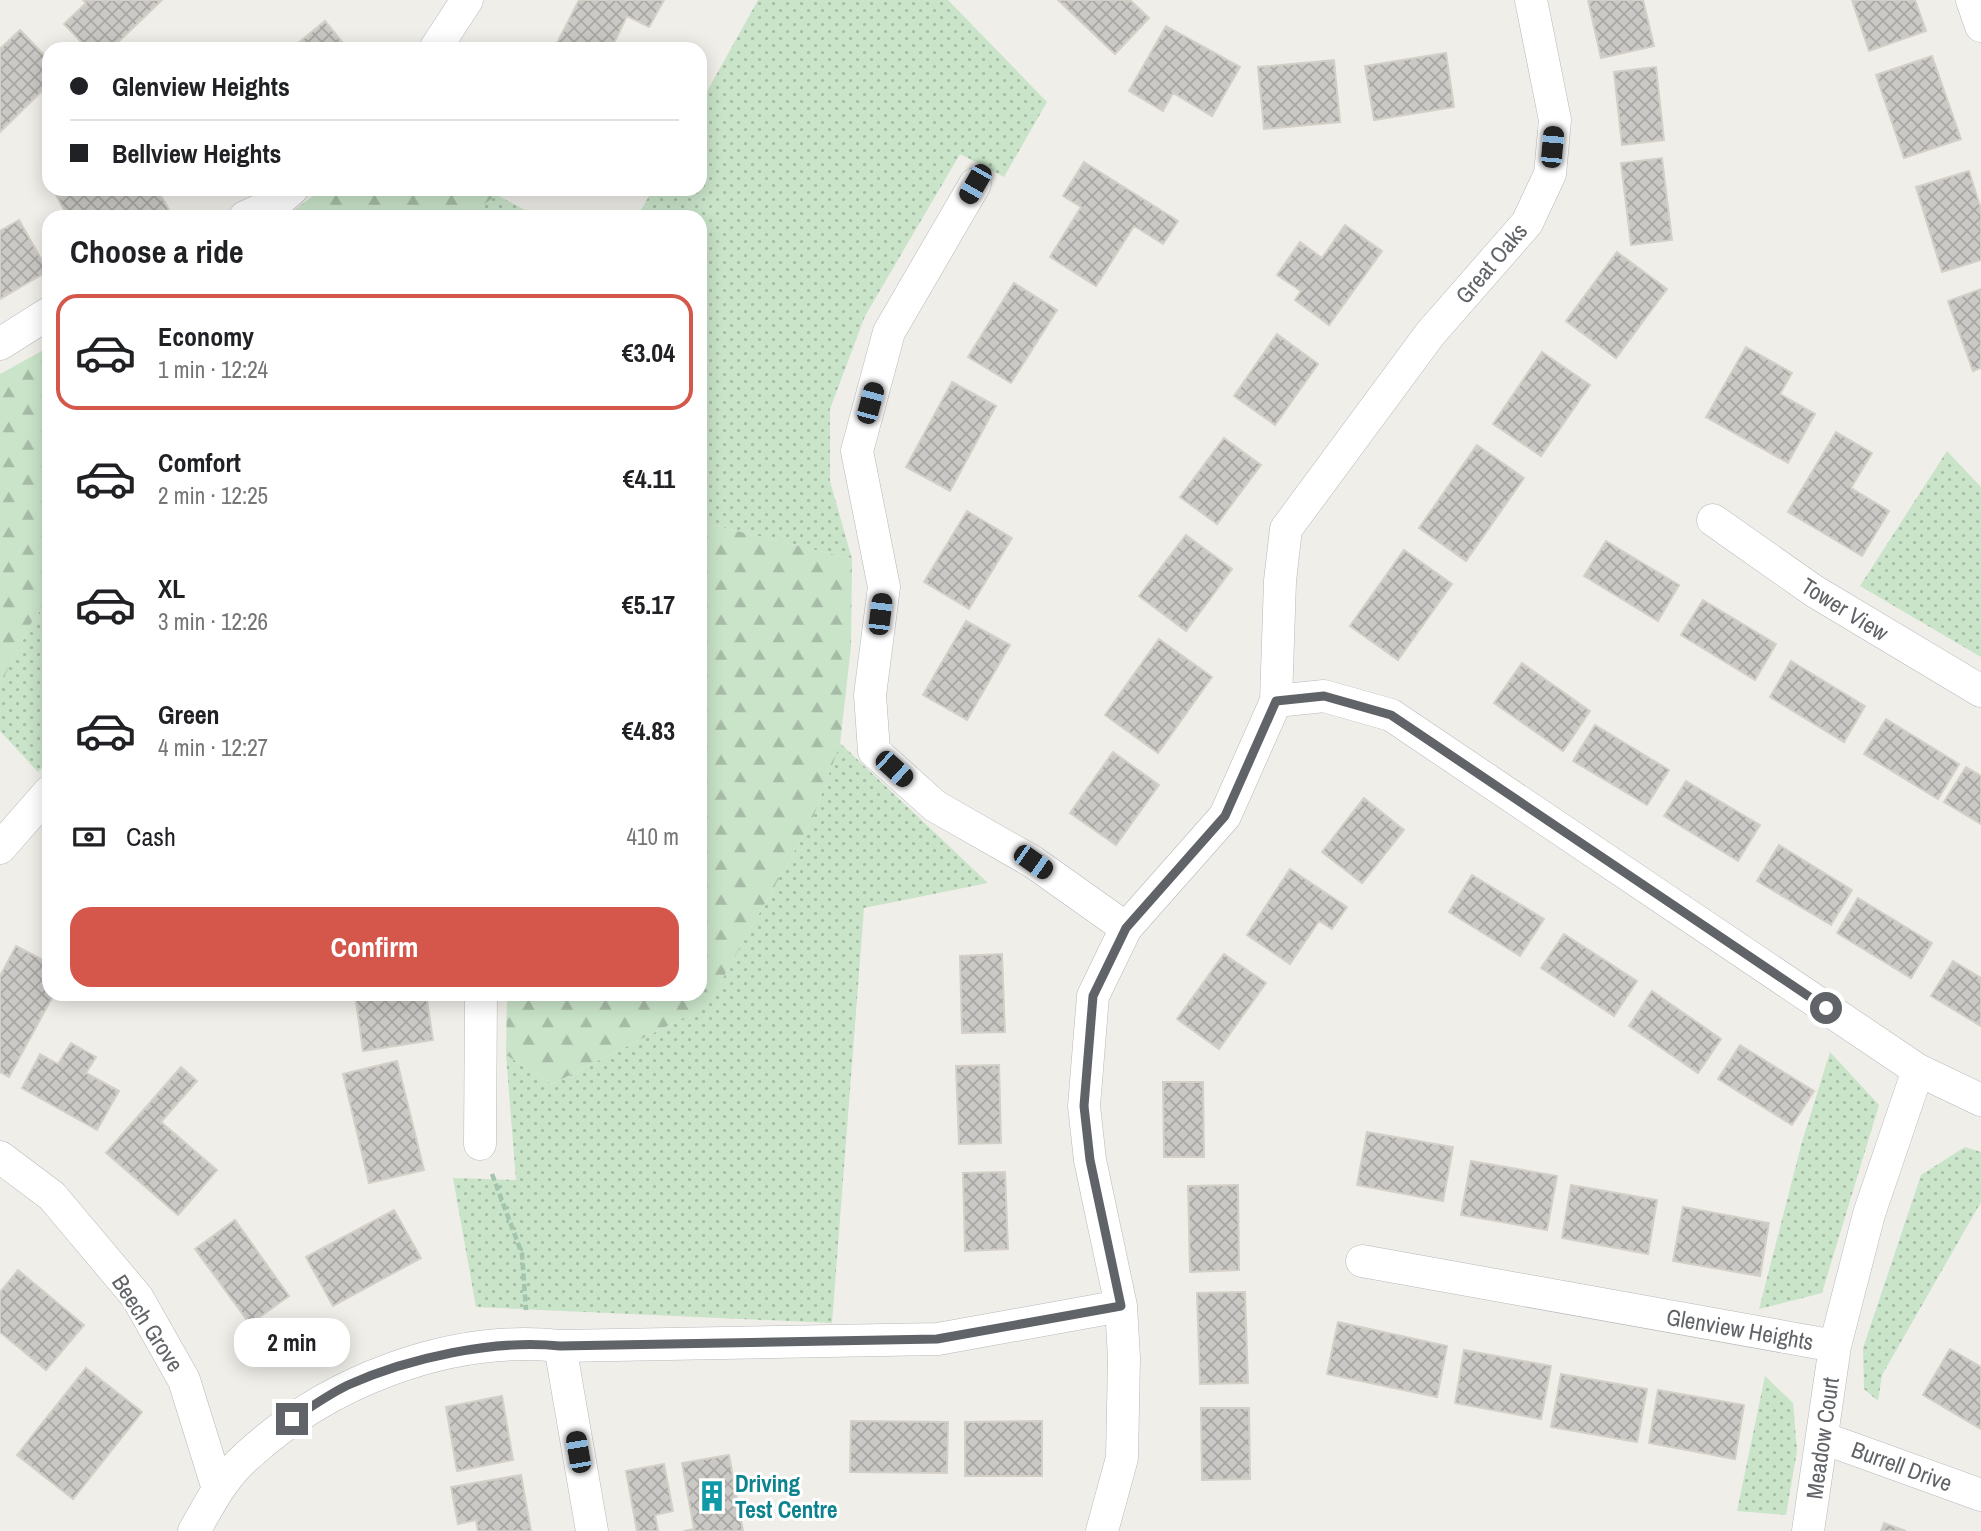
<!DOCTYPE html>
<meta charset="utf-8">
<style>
body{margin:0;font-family:"Archivo Narrow",sans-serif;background:#f2f2f2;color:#202124;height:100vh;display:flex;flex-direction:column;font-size:26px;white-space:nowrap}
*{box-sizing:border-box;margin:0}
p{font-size:23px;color:#757577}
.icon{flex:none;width:38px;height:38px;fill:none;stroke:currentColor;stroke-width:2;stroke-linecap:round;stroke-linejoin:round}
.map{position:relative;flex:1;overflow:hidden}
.details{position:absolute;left:42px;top:210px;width:665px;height:791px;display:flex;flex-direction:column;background:#fff;border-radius:21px;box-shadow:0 4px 18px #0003}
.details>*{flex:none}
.guide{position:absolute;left:42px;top:42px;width:665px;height:154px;border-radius:21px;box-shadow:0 4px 18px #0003;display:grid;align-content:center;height:154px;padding:0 28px;background:#fff}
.end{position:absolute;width:32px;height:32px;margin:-16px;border:9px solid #606367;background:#fff;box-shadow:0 0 0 4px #fff}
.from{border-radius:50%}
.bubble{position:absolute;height:49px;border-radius:21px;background:#fff;box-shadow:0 4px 18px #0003;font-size:23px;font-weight:700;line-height:49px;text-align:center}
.car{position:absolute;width:21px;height:42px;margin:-21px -10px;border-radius:9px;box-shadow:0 0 5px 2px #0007;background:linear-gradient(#222 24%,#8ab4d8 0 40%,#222 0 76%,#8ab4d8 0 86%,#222 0)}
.guide b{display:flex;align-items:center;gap:24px;height:66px;font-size:26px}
.guide b+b{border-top:2px solid #e0e0e0}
.guide i{width:18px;height:18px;background:#202124}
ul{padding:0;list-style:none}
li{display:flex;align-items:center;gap:21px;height:116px;margin:0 14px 10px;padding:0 14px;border:4px solid transparent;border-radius:21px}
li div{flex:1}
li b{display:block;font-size:26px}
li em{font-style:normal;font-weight:700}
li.active{border-color:#d5564a}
li>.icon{width:63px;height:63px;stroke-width:1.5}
h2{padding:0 28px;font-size:32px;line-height:84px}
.pay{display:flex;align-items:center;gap:18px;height:77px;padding:0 28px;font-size:26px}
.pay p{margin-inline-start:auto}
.cta{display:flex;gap:14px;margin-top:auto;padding:14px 28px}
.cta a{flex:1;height:80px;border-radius:21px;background:#d5564a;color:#fff;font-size:28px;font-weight:700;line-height:80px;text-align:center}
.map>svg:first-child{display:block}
.grass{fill:url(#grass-dots)}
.forest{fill:url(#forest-firs)}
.building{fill:url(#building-cross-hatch);stroke:#d4d0c8;stroke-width:2}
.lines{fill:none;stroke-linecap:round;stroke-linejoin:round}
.street-casing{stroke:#b6b8bb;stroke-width:33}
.path{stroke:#a3c4ad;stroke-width:4.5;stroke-dasharray:7 3.5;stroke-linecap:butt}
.street{stroke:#fff;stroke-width:32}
.route{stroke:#606367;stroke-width:9}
.labels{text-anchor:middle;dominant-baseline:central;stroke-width:6;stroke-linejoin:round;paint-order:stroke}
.street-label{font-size:23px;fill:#606367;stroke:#fff}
.culture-label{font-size:23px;font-weight:bold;fill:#0d838f;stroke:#fff;text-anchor:start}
</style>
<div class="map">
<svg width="1981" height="1531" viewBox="0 0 1981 1531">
<defs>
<pattern id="grass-dots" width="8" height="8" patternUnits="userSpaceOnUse" patternTransform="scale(1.75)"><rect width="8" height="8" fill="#c9e4c9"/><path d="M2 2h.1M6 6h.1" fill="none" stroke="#a7bca7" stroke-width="1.8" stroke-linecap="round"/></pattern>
<pattern id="forest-firs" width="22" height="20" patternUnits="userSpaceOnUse" patternTransform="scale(1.75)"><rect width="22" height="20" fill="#c9e4c9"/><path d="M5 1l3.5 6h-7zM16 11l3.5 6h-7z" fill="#a7bca7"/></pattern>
<pattern id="building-cross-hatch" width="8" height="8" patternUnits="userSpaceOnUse" patternTransform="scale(1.75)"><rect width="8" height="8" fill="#cbc9c5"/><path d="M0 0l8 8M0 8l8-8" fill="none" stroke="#a8a7a4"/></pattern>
</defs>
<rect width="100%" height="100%" fill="#f0eee9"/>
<path class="grass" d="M 758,0 L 948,0 L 1047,102 L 1004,177 L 960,154 L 865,316 L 830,409 L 830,481 L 852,559 L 700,522 L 700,217 L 637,217 L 653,189 L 700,189 L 700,104 Z
M 497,195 L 538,217 L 466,217 Z
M 1947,451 L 1981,487 L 1981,657 L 1860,586 Z
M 49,598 L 49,760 L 38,772 L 0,731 L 0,685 L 30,625 Z
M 840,743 L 988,883 L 864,908 L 832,1323 L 476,1307 L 453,1178 L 516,1180 L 506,1055 L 552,1084 L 707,1006 L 813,818 Z
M 1830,1052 L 1879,1105 L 1822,1293 L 1759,1309 L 1802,1142 Z
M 1965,1147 L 1981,1152 L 1981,1202 L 1882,1375 L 1878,1401 L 1864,1389 L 1863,1348 L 1921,1175 Z
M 1765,1376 L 1793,1403 L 1797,1451 L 1786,1515 L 1737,1511 Z"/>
<path class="forest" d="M 322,189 L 487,189 L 497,195 L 466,217 L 285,217 Z
M 49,347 L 49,598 L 30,625 L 0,685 L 0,374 Z
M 700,522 L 852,559 L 851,646 L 840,744 L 813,818 L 707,1006 L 552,1084 L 506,1055 L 507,994 L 700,994 Z"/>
<path class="building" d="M 83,0 L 162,0 L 111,49 L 88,49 L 64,24 L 86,3 Z
M 579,0 L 664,0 L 649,27 L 627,16 L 611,49 L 569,49 L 557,43 Z
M 1058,0 L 1130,0 L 1149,18 L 1115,54 Z
M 1588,0 L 1643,0 L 1654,46 L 1601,58 Z
M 1852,0 L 1915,0 L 1926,31 L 1869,51 Z
M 325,21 L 348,49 L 291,49 Z
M 1166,26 L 1240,67 L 1212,116 L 1173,93 L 1163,111 L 1129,91 Z
M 20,30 L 49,60 L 49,84 L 0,132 L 0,49 Z
M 1446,53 L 1454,107 L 1374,120 L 1365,66 Z
M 1932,56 L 1961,139 L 1904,158 L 1876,75 Z
M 1334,60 L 1340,122 L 1264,129 L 1258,67 Z
M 1656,67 L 1664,140 L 1622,145 L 1614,72 Z
M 1662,158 L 1672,240 L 1631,245 L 1621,163 Z
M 1084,162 L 1178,221 L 1163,244 L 1134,226 L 1096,286 L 1050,257 L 1081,207 L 1063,196 Z
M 1969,171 L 1981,209 L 1981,260 L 1942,272 L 1916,187 Z
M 62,189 L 157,189 L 173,217 L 68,217 L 55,193 Z
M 19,220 L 48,271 L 0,299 L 0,231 Z
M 1345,225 L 1382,251 L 1329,325 L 1295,300 L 1301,291 L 1277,275 L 1300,242 L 1322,258 Z
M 1617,252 L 1667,289 L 1616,358 L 1566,321 Z
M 1014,283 L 1057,310 L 1011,383 L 968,357 Z
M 1981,289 L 1981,368 L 1973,371 L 1948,301 Z
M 1277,334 L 1318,364 L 1275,425 L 1234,396 Z
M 1746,347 L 1792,373 L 1780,394 L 1815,414 L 1788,463 L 1706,417 Z
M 1542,352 L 1590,385 L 1541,456 L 1493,424 Z
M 952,382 L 996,406 L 950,491 L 906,467 Z
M 1836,432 L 1872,453 L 1851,488 L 1889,511 L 1862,556 L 1788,512 Z
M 1224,438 L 1261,465 L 1217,524 L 1180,497 Z
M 1477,445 L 1524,478 L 1466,561 L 1419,528 Z
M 967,511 L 1012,538 L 969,609 L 924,582 Z
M 1186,535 L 1232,569 L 1186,631 L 1139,596 Z
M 1606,541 L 1679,585 L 1658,621 L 1584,576 Z
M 1404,550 L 1452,584 L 1398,660 L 1350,626 Z
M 1703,600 L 1776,644 L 1755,680 L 1681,635 Z
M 966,621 L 1010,645 L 967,720 L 923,695 Z
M 1159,639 L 1212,677 L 1158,753 L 1105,715 Z
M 1791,661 L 1865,706 L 1844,742 L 1770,697 Z
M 1522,663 L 1590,711 L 1563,751 L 1494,703 Z
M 1886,719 L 1959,764 L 1938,799 L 1864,754 Z
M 1595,725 L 1669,770 L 1647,805 L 1573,761 Z
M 1113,752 L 1159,785 L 1116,845 L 1070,813 Z
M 1966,767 L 1981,776 L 1981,824 L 1944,802 Z
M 1686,781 L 1760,825 L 1738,861 L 1664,816 Z
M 1364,798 L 1404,830 L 1362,883 L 1322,852 Z
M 1779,845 L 1852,890 L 1831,925 L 1757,881 Z
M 1290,869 L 1347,907 L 1332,929 L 1319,921 L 1290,964 L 1247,935 Z
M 1472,875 L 1544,919 L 1520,956 L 1449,912 Z
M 1858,898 L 1932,943 L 1911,978 L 1837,933 Z
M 1564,934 L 1637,981 L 1614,1016 L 1541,968 Z
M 16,946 L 49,963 L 49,994 L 54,994 L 9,1077 L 0,1072 L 0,976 Z
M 1002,954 L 1005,1032 L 962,1033 L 960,956 Z
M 1224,954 L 1266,983 L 1219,1049 L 1177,1019 Z
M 1953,961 L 1981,978 L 1981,1026 L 1931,996 Z
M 1652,991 L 1721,1039 L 1698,1073 L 1629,1026 Z
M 355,994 L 426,994 L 433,1040 L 363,1051 Z
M 71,1043 L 96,1057 L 86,1073 L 119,1091 L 97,1130 L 22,1088 L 40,1054 L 58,1064 Z
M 1740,1045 L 1814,1091 L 1792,1125 L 1718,1079 Z
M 397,1061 L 424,1170 L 369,1183 L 343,1074 Z
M 999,1065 L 1001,1143 L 959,1144 L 956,1066 Z
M 181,1067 L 197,1081 L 161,1122 L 217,1170 L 178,1215 L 106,1153 Z
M 1163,1082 L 1203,1082 L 1204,1157 L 1164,1157 Z
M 1367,1132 L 1453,1147 L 1443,1201 L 1357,1185 Z
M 1471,1161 L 1557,1176 L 1547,1230 L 1461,1215 Z
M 1005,1172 L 1008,1249 L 965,1251 L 963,1173 Z
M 1238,1185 L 1239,1270 L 1190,1272 L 1188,1186 Z
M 1571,1185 L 1657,1200 L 1648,1254 L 1562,1238 Z
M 1683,1207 L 1769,1223 L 1760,1276 L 1673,1261 Z
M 394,1210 L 421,1258 L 333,1306 L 306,1257 Z
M 235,1220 L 289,1296 L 250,1324 L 195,1249 Z
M 18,1270 L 84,1325 L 46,1370 L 0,1332 L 0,1292 Z
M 1245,1292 L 1248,1383 L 1200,1384 L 1197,1293 Z
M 1338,1322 L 1447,1346 L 1437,1397 L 1327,1374 Z
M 1950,1349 L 1981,1367 L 1981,1429 L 1923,1395 Z
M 1464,1350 L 1551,1366 L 1541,1419 L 1455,1403 Z
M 86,1368 L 142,1412 L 73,1499 L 17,1455 Z
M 1561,1374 L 1647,1389 L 1637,1442 L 1551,1427 Z
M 1658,1390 L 1744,1405 L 1735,1459 L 1649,1443 Z
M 502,1396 L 513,1460 L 457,1471 L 446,1407 Z
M 1201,1408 L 1249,1408 L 1250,1479 L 1202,1480 Z
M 851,1421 L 948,1422 L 947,1473 L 850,1472 Z
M 1042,1421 L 1042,1476 L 965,1476 L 965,1422 Z
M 729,1455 L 743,1531 L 684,1531 L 694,1529 L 682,1463 Z
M 664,1464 L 673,1511 L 655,1515 L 658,1531 L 637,1531 L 626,1471 Z
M 521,1475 L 531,1531 L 478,1531 L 476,1520 L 458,1524 L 451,1487 Z
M 1884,1523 L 1906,1531 L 1881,1531 Z"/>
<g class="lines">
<defs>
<path id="street" d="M 1972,0 L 1981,26
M 435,49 L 467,0
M 975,184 L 889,332 L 857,451 L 884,587 L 870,695 L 874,751 L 935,806 L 1033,862 L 1126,928
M 245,217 L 276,203 L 292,189
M 0,344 L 49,313
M 1713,520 L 1814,591 L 1981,691
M 1276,701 L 1324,696 L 1391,715 L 1918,1070 L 1981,1100
M 0,848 L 49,792
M 480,1144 L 481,994
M 0,1157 L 52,1196 L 137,1297 L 184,1380 L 218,1489
M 1362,1261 L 1835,1346
M 560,1346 L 592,1531
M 1823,1438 L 1981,1495
M 194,1531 C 209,1505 223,1477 246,1457 C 327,1382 449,1334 560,1346 L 938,1339 L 1121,1306 L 1090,1160 L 1084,1106 L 1093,996 L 1126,928 L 1225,816 L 1276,701 L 1280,581 L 1286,529 L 1430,334 L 1527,223 L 1550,174 L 1555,120 L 1531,0
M 1102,1531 L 1122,1458 L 1124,1358 L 1121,1306
M 1808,1531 L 1835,1346 L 1869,1214 L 1918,1070"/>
</defs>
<use href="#street" class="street-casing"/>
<path class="path" d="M 492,1174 L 522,1254 L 526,1310"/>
<use href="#street" class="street"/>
</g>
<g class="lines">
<path class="route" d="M 292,1419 C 310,1408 329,1394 348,1385 C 408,1358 495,1339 560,1346 L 937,1339 L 1121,1306 L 1090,1160 L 1084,1106 L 1093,996 L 1126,928 L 1225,816 L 1276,701 L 1324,696 L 1391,715 L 1826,1008"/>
</g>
<defs>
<symbol id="building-bare" viewBox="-9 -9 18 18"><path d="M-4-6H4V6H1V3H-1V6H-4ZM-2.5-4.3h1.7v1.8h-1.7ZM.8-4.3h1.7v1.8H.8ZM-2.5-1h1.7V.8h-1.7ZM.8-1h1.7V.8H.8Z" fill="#0f9aa8" stroke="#fff" stroke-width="2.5" paint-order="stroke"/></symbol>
</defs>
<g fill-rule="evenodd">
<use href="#building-bare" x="690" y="1474" width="44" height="44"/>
</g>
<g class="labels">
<g class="street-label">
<text transform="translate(1491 263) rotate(-50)">Great Oaks</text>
<text transform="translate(1845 609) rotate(32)">Tower View</text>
<text transform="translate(148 1323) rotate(57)">Beech Grove</text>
<text transform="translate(1740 1329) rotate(10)">Glenview Heights</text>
<text transform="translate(1822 1438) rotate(-82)">Meadow Court</text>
<text transform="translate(1902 1466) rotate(20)">Burrell Drive</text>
</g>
<g class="culture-label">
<text x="735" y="1483">Driving<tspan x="735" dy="26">Test Centre</tspan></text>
</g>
</g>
</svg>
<i class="end from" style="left:1826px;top:1008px"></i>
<i class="end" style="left:292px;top:1419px"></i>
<div class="bubble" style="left:234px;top:1318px;width:116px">2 min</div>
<i class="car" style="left:1552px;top:147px;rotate:5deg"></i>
<i class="car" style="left:975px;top:184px;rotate:210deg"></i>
<i class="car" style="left:870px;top:403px;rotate:15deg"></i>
<i class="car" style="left:880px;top:614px;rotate:7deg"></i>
<i class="car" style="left:894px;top:769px;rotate:132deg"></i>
<i class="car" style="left:1033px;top:862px;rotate:125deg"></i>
<i class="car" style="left:578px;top:1452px;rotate:350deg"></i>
<div class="guide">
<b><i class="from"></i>Glenview Heights</b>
<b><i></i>Bellview Heights</b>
</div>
<section class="details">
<h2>Choose a ride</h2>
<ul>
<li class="active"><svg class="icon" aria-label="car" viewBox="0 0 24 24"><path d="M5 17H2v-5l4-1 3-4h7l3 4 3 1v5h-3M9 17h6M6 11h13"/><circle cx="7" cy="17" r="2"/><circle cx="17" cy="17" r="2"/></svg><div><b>Economy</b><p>1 min · 12:24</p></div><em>€3.04</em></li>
<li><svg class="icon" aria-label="car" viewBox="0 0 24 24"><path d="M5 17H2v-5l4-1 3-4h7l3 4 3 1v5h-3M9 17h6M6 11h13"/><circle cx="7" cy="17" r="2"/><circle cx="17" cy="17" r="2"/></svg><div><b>Comfort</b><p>2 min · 12:25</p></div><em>€4.11</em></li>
<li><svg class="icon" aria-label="car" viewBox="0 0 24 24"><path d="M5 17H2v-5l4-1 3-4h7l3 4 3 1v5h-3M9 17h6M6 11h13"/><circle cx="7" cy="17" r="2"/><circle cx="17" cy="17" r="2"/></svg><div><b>XL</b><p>3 min · 12:26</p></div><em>€5.17</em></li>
<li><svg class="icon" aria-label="car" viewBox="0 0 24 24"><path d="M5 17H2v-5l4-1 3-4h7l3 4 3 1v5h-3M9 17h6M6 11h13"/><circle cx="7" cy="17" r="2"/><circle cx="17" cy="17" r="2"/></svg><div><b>Green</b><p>4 min · 12:27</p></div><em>€4.83</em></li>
</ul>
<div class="pay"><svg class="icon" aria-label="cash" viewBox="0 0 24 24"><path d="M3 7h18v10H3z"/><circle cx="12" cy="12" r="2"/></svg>Cash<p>410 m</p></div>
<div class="cta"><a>Confirm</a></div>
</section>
</div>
